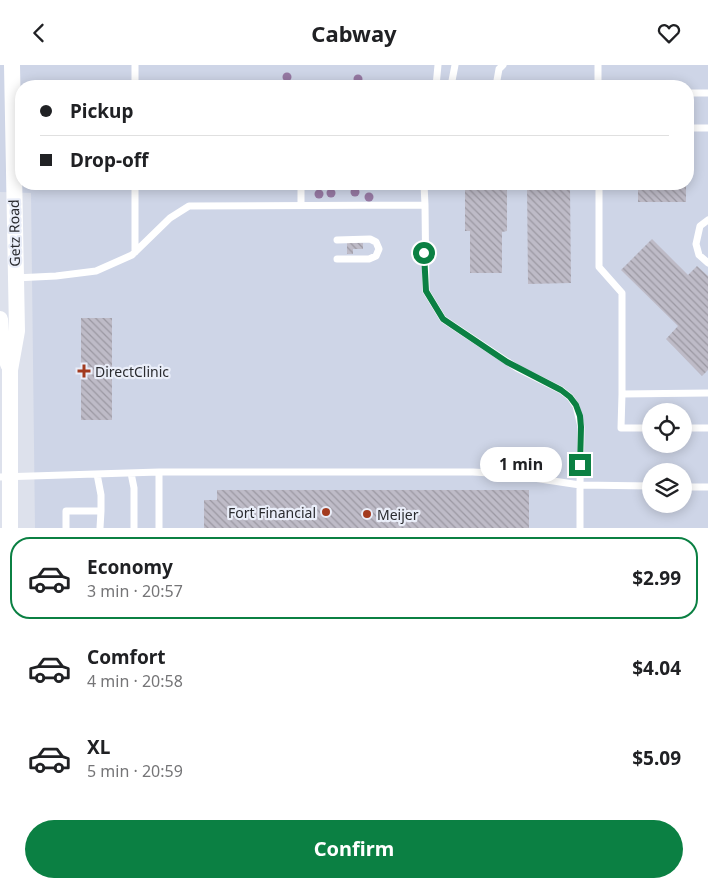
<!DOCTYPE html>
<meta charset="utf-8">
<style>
body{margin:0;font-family:"Noto Sans",sans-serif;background:#f6f6f6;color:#202124;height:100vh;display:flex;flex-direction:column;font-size:19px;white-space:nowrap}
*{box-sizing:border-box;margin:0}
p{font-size:16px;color:#757577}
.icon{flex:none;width:28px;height:28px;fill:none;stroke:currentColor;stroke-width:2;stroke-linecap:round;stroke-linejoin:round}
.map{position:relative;height:463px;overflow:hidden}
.sheet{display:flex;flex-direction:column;background:#fff;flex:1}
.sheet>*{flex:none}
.banner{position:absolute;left:15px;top:15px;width:679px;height:110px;border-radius:20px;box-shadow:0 2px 12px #0003;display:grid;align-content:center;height:110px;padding:0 25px;background:#fff}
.tools{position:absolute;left:642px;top:338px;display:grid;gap:10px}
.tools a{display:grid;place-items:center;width:50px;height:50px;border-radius:50%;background:#fff;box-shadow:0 2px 12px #0003;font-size:25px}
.end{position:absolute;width:22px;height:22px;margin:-11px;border:6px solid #0b8043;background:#fff;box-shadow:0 0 0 2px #fff}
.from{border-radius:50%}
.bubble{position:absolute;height:35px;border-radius:18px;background:#fff;box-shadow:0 2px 12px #0003;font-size:16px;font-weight:700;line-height:35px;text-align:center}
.banner b{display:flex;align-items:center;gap:18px;height:48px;font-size:19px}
.banner b+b{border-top:1px solid #e0e0e0}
.banner i{width:12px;height:12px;background:#202124}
ul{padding:9px 0 0;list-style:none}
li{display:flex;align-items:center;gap:15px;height:82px;margin:0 10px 8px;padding:0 15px;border:2px solid transparent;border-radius:20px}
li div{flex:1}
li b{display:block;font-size:19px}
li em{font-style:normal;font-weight:700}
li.active{border-color:#0b8043}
li>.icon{width:45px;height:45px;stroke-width:1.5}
.cta{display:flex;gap:10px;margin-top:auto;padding:10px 25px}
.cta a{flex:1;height:58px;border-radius:30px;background:#0b8043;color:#fff;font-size:20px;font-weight:700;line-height:58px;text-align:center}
header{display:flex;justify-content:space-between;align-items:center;height:65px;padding:0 25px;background:#fff;font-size:22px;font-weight:700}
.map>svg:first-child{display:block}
.built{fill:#ced5e7;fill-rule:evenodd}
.building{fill:url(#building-back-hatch)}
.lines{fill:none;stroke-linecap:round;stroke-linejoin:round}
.path{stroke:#90939b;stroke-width:2;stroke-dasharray:5 2.5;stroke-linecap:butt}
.service{stroke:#fff;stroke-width:7}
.tertiary{stroke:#fff;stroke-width:16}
.tree{fill:#9679a3}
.route{stroke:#0b8043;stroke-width:6}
.poi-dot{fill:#a33b1f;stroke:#eaeef9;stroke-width:2}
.labels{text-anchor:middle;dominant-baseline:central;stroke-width:4.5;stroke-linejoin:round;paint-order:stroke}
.street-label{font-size:14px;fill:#2a2b2f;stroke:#eaeef9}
.poi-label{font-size:14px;fill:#2a2b2f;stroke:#eaeef9;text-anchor:start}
</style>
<header><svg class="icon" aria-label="back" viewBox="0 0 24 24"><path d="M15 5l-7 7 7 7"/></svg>Cabway<svg class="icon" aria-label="heart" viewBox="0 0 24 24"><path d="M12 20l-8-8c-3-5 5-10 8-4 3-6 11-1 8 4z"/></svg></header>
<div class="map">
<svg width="708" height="463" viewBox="0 0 708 463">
<defs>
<pattern id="building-back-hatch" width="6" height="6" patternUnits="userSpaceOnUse" patternTransform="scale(1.25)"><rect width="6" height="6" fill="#bebbc7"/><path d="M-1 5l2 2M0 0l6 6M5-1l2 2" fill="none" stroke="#9b98a2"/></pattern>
</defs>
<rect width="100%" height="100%" fill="#dde1ec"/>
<path class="built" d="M 0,0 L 708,0 L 708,463 L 35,463 L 31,128 L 0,127 ZM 21,21 L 688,21 L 688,119 L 21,119 ZM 651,346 L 684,346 L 684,379 L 651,379 ZM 651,406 L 684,406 L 684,439 L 651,439 Z"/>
<path class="building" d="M 465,119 L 507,119 L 507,166 L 502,167 L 502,208 L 470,208 L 470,166 L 465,166 Z
M 527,119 L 576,119 L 576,122 L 570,122 L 571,218 L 528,219 Z
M 638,119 L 686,119 L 686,137 L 638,137 Z
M 347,172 L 353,178 L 363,178 L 363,184 L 353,184 L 353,189 L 347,189 Z
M 652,174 L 688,210 L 697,201 L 708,211 L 708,305 L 702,311 L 666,274 L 678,261 L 621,205 Z
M 81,253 L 112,253 L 112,355 L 81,355 Z
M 217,425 L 529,425 L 529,463 L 204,463 L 204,435 L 217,435 Z"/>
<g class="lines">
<path class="path" d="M 320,119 L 320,121"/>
<path class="service" d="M 135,0 L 135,21
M 598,0 L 598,21
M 436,21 L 438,0
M 451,21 L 455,0
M 496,21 L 499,4 L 503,0
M 688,28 L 708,28
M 688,63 L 708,63
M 135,119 L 135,187
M 301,119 L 301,140
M 599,119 L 599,202 L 622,228 L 622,329 L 708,328
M 708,155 L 700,161 L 696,179 L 699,190 L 708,198
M 337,194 L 369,194 L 376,191 L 379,184 L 376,177 L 370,174 L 337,175
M 15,213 L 56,211 L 96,206 L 132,190 L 170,153 L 189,141 L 425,140 L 424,119
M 622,329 L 621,363 L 651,363
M 684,363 L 708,363
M 131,408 L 134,423 L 134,463
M 0,412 L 159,407 L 473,407 L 507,409 L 580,420 L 581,362 L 576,341 L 570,332 L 561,325 L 517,303 L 443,254 L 426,226 L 425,140
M 684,422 L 708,422
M 66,463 L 66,446 L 101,446 L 101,430 L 97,409
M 100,463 L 101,446
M 159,463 L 159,407
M 580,463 L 580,420 L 651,421"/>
<path class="tertiary" d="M 0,254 L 1,267 L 8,299
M 10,463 L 10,305 L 17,266 L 12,0"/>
</g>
<g class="tree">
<circle cx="287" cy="12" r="4.5"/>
<circle cx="358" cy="14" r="4.5"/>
<circle cx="355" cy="127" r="4.5"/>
<circle cx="331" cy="128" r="4.5"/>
<circle cx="319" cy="129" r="4.5"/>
<circle cx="369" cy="132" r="4.5"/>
</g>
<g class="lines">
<path class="route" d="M 424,188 L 426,226 L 443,254 L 507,297 L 561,325 L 570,332 L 576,340 L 580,351 L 581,362 L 580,400"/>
</g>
<g class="poi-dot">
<path d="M81.5 298.5h5v5h5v5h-5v5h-5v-5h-5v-5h5z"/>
<circle cx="326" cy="447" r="5"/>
<circle cx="367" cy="449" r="5"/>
</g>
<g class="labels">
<g class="street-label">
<text transform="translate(14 168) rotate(-91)">Getz Road</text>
</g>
<g class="poi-label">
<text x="95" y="306">DirectClinic</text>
<text x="316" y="447" text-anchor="end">Fort Financial</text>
<text x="377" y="449">Meijer</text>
</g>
</g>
</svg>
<div class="tools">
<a><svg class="icon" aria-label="locate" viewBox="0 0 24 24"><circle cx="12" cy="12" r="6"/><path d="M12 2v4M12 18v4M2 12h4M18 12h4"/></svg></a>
<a><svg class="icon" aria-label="layers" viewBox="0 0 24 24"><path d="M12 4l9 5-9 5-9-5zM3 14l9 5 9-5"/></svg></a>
</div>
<i class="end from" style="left:424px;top:188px"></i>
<i class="end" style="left:580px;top:400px"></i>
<div class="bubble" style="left:480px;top:382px;width:82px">1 min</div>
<div class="banner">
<b><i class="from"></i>Pickup</b>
<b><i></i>Drop-off</b>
</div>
</div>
<section class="sheet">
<ul>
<li class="active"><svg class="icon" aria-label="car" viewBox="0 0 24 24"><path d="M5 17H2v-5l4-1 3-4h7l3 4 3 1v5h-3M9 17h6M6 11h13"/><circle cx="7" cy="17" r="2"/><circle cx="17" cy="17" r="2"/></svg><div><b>Economy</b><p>3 min · 20:57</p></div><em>$2.99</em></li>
<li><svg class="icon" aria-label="car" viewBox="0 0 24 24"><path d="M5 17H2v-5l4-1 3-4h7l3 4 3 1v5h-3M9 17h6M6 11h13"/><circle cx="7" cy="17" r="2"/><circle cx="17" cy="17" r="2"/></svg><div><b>Comfort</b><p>4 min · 20:58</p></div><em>$4.04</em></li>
<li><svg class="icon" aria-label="car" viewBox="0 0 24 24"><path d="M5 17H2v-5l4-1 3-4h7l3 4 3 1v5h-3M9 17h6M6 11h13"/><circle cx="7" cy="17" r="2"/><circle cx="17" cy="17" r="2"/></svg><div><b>XL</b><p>5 min · 20:59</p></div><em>$5.09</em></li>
</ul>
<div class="cta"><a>Confirm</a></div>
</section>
